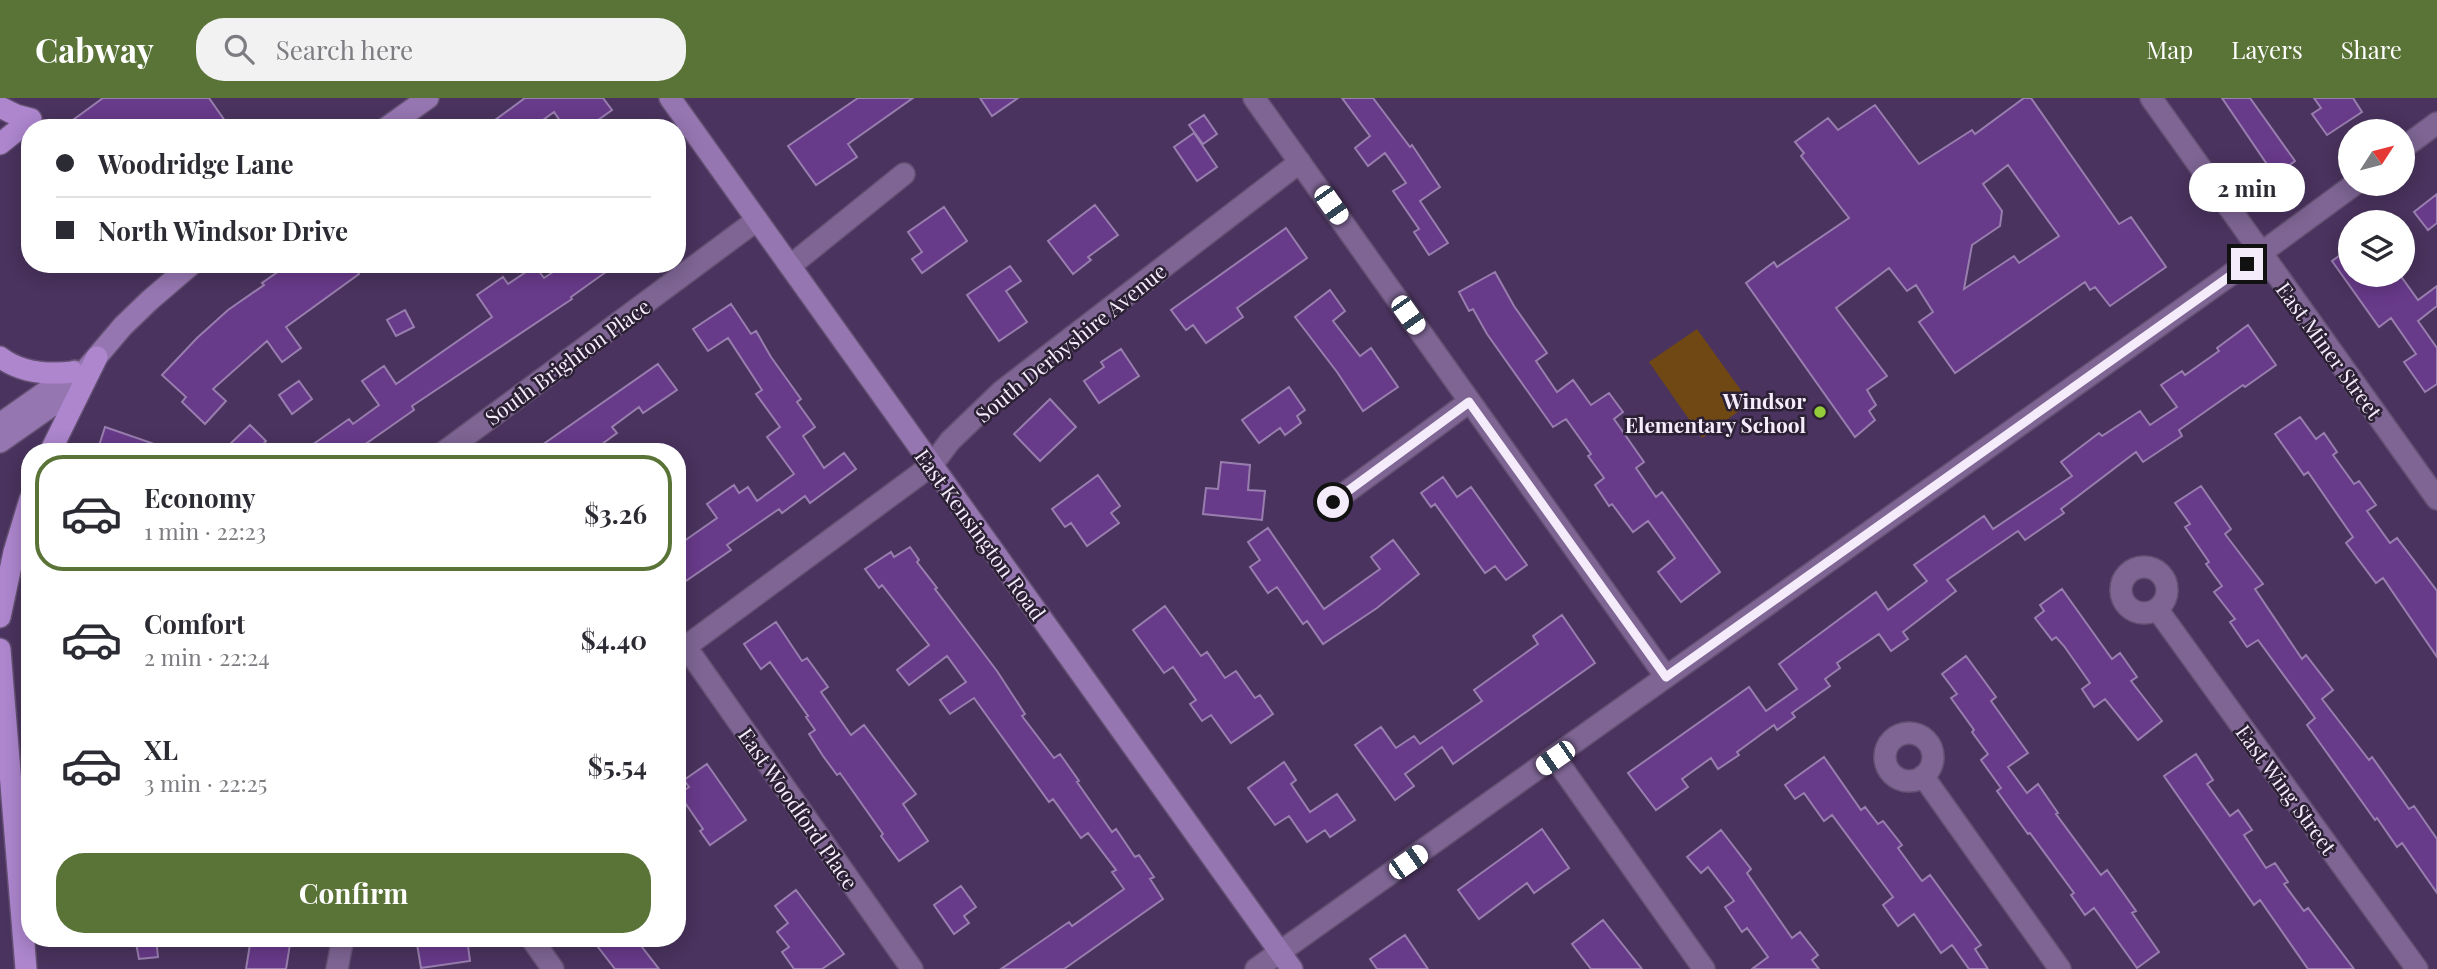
<!DOCTYPE html>
<meta charset="utf-8">
<style>
body{margin:0;font-family:"Playfair Display",serif;background:#f2f2f3;color:#2b2b33;height:100vh;display:flex;flex-direction:column;font-size:26px;white-space:nowrap}
*{box-sizing:border-box;margin:0}
p{font-size:23px;color:#7c7c81}
.icon{flex:none;width:38px;height:38px;fill:none;stroke:currentColor;stroke-width:2;stroke-linecap:round;stroke-linejoin:round}
.map{position:relative;flex:1;overflow:hidden}
.details{position:absolute;left:21px;top:345px;width:665px;height:504px;display:flex;flex-direction:column;background:#fff;border-radius:28px;box-shadow:0 4px 18px #0003}
.details>*{flex:none}
.hud{position:absolute;left:21px;top:21px;width:665px;height:154px;border-radius:28px;box-shadow:0 4px 18px #0003;display:grid;align-content:center;height:154px;padding:0 35px;background:#fff}
.needle{width:46px;rotate:54deg}
.tools{position:absolute;left:2338px;top:21px;display:grid;gap:14px}
.tools a{display:grid;place-items:center;width:77px;height:77px;border-radius:50%;background:#fff;box-shadow:0 4px 18px #0003;font-size:35px}
.end{position:absolute;width:32px;height:32px;margin:-16px;border:9px solid #f4ebfb;background:#111;box-shadow:0 0 0 4px #111}
.from{border-radius:50%}
.bubble{position:absolute;height:49px;border-radius:24px;background:#fff;box-shadow:0 4px 18px #0003;font-size:23px;font-weight:700;line-height:49px;text-align:center}
.car{position:absolute;width:21px;height:42px;margin:-21px -10px;border-radius:9px;box-shadow:0 0 5px 2px #0007;background:linear-gradient(#fff 24%,#345 0 40%,#fff 0 76%,#345 0 86%,#fff 0)}
.hud b{display:flex;align-items:center;gap:24px;height:66px;font-size:26px}
.hud b+b{border-top:2px solid #e1e1e2}
.hud i{width:18px;height:18px;background:#2b2b33}
ul{padding:12px 0 0;list-style:none}
li{display:flex;align-items:center;gap:21px;height:116px;margin:0 14px 10px;padding:0 21px;border:4px solid transparent;border-radius:28px}
li div{flex:1}
li b{display:block;font-size:26px}
li em{font-style:normal;font-weight:700}
li.selected{border-color:#5a7337}
li>.icon{width:63px;height:63px;stroke-width:1.5}
.action{display:flex;gap:14px;margin-top:auto;padding:14px 35px}
.action a{flex:1;height:80px;border-radius:28px;background:#5a7337;color:#fff;font-size:28px;font-weight:700;line-height:80px;text-align:center}
header{display:flex;align-items:center;gap:42px;box-sizing:border-box;height:98px;padding:0 35px;background:#5a7337;color:#fff}
header strong{font-size:33px}
nav{display:flex;gap:38px;margin-inline-start:auto;font-size:24px}
.search{width:490px;height:63px;background:#f2f2f3;display:flex;align-items:center;gap:18px;box-sizing:border-box;padding:0 24px;border-radius:28px;color:#7c7c81;font-size:26px}
.map>svg:first-child{display:block}
.green{fill:#704814}
.building{fill:#683a8a;stroke:#987eae;stroke-width:2;fill-rule:evenodd}
.lines{fill:none;stroke-linecap:round;stroke-linejoin:round}
.street-casing{stroke:#635072;stroke-width:24}
.secondary-casing{stroke:#635072;stroke-width:24}
.primary-casing{stroke:#635072;stroke-width:24}
.street{stroke:#7e6594;stroke-width:21}
.secondary{stroke:#9676b1;stroke-width:21}
.primary{stroke:#ad86ce;stroke-width:21}
.route{stroke:#f4ebfb;stroke-width:9}
.poi-dot{fill:#94cc3c;stroke:#2b2034;stroke-width:2.5}
.labels{text-anchor:middle;dominant-baseline:central;stroke-width:5;stroke-linejoin:round;paint-order:stroke}
.street-label{font-size:21px;fill:#f4ebfb;stroke:#2b2034}
.poi-label{font-size:21px;font-weight:bold;fill:#f4ebfb;stroke:#2b2034;text-anchor:end}
</style>
<header>
<strong>Cabway</strong>
<div class="search"><svg class="icon" aria-label="search" viewBox="0 0 24 24"><circle cx="10" cy="10" r="6"/><path d="M15 15l6 6"/></svg>Search here</div>
<nav><a>Map</a><a>Layers</a><a>Share</a></nav>
</header>
<div class="map">
<svg width="2437" height="871" viewBox="0 0 2437 871">
<rect width="100%" height="100%" fill="#4a335e"/>
<path class="green" d="M 1697,231 L 1750,305 L 1702,340 L 1649,264 Z"/>
<path class="building" d="M 103,0 L 209,0 L 230,30 L 62,30 Z
M 525,0 L 603,0 L 612,12 L 587,30 L 565,30 L 554,14 L 532,30 L 484,30 Z
M 858,0 L 913,0 L 848,46 L 857,59 L 816,87 L 788,48 Z
M 980,0 L 1018,0 L 992,18 Z
M 1342,0 L 1373,0 L 1410,49 L 1412,47 L 1440,89 L 1420,103 L 1448,145 L 1429,157 L 1414,134 L 1419,131 L 1393,93 L 1406,85 L 1385,55 L 1368,68 L 1355,50 L 1370,38 Z
M 2024,0 L 2031,0 L 2119,126 L 2131,119 L 2166,169 L 2110,208 L 2095,189 L 2090,192 L 2085,184 L 1955,275 L 1919,224 L 1933,214 L 1916,187 L 1907,193 L 1889,170 L 1836,210 L 1887,278 L 1867,292 L 1876,307 L 1869,313 L 1875,322 L 1855,339 L 1746,185 L 1774,164 L 1777,169 L 1849,120 L 1801,58 L 1804,55 L 1795,44 L 1828,20 L 1838,32 L 1875,7 L 1919,66 L 1972,32 L 1975,36 ZM 2008,67 L 2059,138 L 2019,165 L 2014,158 L 1964,191 L 1972,147 L 2000,128 L 2002,113 L 1983,86 Z
M 2222,0 L 2250,0 L 2295,63 L 2275,78 Z
M 2314,0 L 2353,0 L 2362,14 L 2327,37 L 2312,16 L 2321,10 Z
M 1204,17 L 1217,36 L 1203,46 L 1189,27 Z
M 1194,35 L 1217,69 L 1197,83 L 1174,49 Z
M 2437,96 L 2437,125 L 2428,132 L 2414,114 Z
M 1095,107 L 1118,137 L 1088,159 L 1091,162 L 1073,176 L 1048,143 Z
M 944,109 L 967,143 L 922,175 L 912,161 L 922,154 L 908,134 Z
M 1286,130 L 1307,160 L 1237,210 L 1243,219 L 1206,245 L 1193,227 L 1186,232 L 1171,212 Z
M 2350,150 L 2350,177 L 2400,177 L 2418,202 L 2437,188 L 2437,208 L 2418,223 L 2437,250 L 2437,286 L 2425,294 L 2404,264 L 2416,256 L 2391,220 L 2379,229 L 2332,163 Z
M 289,166 L 352,166 L 359,176 L 286,229 L 301,250 L 282,264 L 267,243 L 213,291 L 226,303 L 205,326 L 182,304 L 186,299 L 162,277 L 197,240 L 228,212 L 264,187 L 262,185 Z
M 565,166 L 617,166 L 571,199 L 572,201 L 554,213 L 412,308 L 414,312 L 354,354 L 302,354 L 349,321 L 353,326 L 379,307 L 362,283 L 384,268 L 396,286 L 492,219 L 477,197 L 503,179 L 508,186 L 535,168 L 544,180 Z
M 1010,168 L 1021,183 L 1006,193 L 1027,224 L 999,243 L 967,197 Z
M 1495,174 L 1514,208 L 1547,255 L 1536,263 L 1557,294 L 1573,282 L 1591,307 L 1609,295 L 1623,314 L 1614,321 L 1644,364 L 1636,370 L 1656,399 L 1662,394 L 1720,474 L 1681,504 L 1658,474 L 1675,460 L 1648,423 L 1633,434 L 1612,406 L 1609,408 L 1595,387 L 1604,380 L 1588,358 L 1591,356 L 1566,321 L 1553,329 L 1487,236 L 1473,211 L 1469,213 L 1459,194 Z
M 1330,192 L 1345,213 L 1333,223 L 1360,258 L 1371,250 L 1398,289 L 1363,313 L 1337,274 L 1295,219 Z
M 731,206 L 751,236 L 756,233 L 771,259 L 801,301 L 797,304 L 815,329 L 803,338 L 824,370 L 844,355 L 856,371 L 810,405 L 805,398 L 782,415 L 779,411 L 727,447 L 731,452 L 677,489 L 677,448 L 717,420 L 707,406 L 734,387 L 739,395 L 748,389 L 757,403 L 794,376 L 767,339 L 780,329 L 756,296 L 762,292 L 728,240 L 708,253 L 693,231 Z
M 405,212 L 414,229 L 396,238 L 387,222 Z
M 2248,227 L 2276,267 L 2245,289 L 2243,287 L 2179,332 L 2182,338 L 2143,364 L 2136,354 L 2061,411 L 2064,415 L 2025,442 L 2018,433 L 1947,482 L 1956,493 L 1903,534 L 1908,541 L 1891,553 L 1879,536 L 1837,565 L 1840,570 L 1825,581 L 1830,588 L 1792,615 L 1795,619 L 1777,632 L 1774,627 L 1737,654 L 1739,657 L 1718,671 L 1711,660 L 1682,681 L 1688,689 L 1656,712 L 1628,675 L 1749,589 L 1766,613 L 1797,591 L 1779,566 L 1876,494 L 1888,512 L 1927,483 L 1914,467 L 1984,418 L 1993,431 L 2072,378 L 2061,364 L 2099,335 L 2102,338 L 2140,313 L 2150,327 L 2177,309 L 2161,287 L 2182,273 L 2185,277 L 2219,253 L 2217,250 Z
M 1121,251 L 1139,278 L 1099,305 L 1084,283 L 1104,269 L 1101,264 Z
M 658,266 L 677,292 L 643,315 L 639,309 L 612,329 L 617,335 L 591,354 L 532,354 Z
M 299,283 L 312,301 L 292,316 L 279,297 Z
M 1289,289 L 1305,312 L 1297,318 L 1301,325 L 1285,337 L 1280,330 L 1259,345 L 1242,322 Z
M 1050,301 L 1076,329 L 1040,363 L 1014,336 Z
M 2300,319 L 2316,341 L 2324,335 L 2337,354 L 2333,357 L 2354,386 L 2359,383 L 2376,407 L 2367,413 L 2390,445 L 2397,440 L 2437,493 L 2437,559 L 2383,480 L 2376,485 L 2346,445 L 2353,439 L 2308,374 L 2304,377 L 2275,336 Z
M 250,327 L 266,343 L 256,354 L 239,354 L 231,345 Z
M 105,329 L 169,351 L 168,354 L 97,354 Z
M 1221,364 L 1250,367 L 1248,392 L 1265,393 L 1262,422 L 1203,416 L 1206,390 L 1218,391 Z
M 1098,377 L 1120,408 L 1111,415 L 1119,425 L 1087,448 L 1071,425 L 1065,429 L 1052,411 Z
M 1443,379 L 1457,399 L 1471,389 L 1527,467 L 1506,482 L 1495,468 L 1485,475 L 1435,406 L 1431,409 L 1421,395 Z
M 2201,388 L 2231,431 L 2225,436 L 2263,486 L 2255,491 L 2302,561 L 2306,557 L 2333,592 L 2322,601 L 2369,662 L 2372,659 L 2409,711 L 2414,708 L 2437,741 L 2437,795 L 2402,745 L 2397,749 L 2377,720 L 2375,722 L 2307,627 L 2315,620 L 2258,542 L 2247,549 L 2230,524 L 2235,521 L 2214,494 L 2222,488 L 2206,466 L 2209,464 L 2185,429 L 2190,426 L 2175,405 Z
M 1268,430 L 1324,511 L 1380,471 L 1371,459 L 1393,442 L 1419,476 L 1377,510 L 1323,546 L 1307,523 L 1303,526 L 1277,489 L 1268,495 L 1250,469 L 1260,462 L 1248,444 Z
M 910,449 L 919,462 L 917,464 L 937,490 L 935,491 L 997,573 L 1025,616 L 1022,618 L 1054,660 L 1060,656 L 1079,683 L 1077,684 L 1112,734 L 1116,731 L 1135,759 L 1139,757 L 1154,779 L 1150,781 L 1163,801 L 1064,871 L 1001,871 L 1069,824 L 1072,828 L 1124,791 L 1112,774 L 1116,772 L 1088,735 L 1081,740 L 1053,701 L 1049,704 L 974,600 L 950,616 L 940,602 L 966,584 L 947,558 L 909,587 L 897,572 L 929,547 L 882,487 L 879,490 L 865,471 L 891,454 L 894,459 Z
M 2062,491 L 2112,561 L 2120,555 L 2137,579 L 2131,583 L 2162,623 L 2138,642 L 2105,601 L 2094,609 L 2082,591 L 2090,585 L 2064,548 L 2056,539 L 2052,542 L 2035,520 L 2044,513 L 2040,507 Z
M 1165,508 L 1201,558 L 1207,554 L 1225,580 L 1236,573 L 1255,600 L 1260,597 L 1273,616 L 1231,645 L 1211,617 L 1202,623 L 1190,606 L 1196,602 L 1173,569 L 1164,575 L 1133,532 Z
M 1562,517 L 1595,565 L 1453,666 L 1442,649 L 1405,676 L 1414,688 L 1395,702 L 1355,647 L 1381,629 L 1396,650 L 1414,638 L 1420,646 L 1482,603 L 1474,592 L 1538,546 L 1533,538 Z
M 776,524 L 802,563 L 807,560 L 828,589 L 821,594 L 851,637 L 864,627 L 916,696 L 903,706 L 928,743 L 899,763 L 881,738 L 883,736 L 840,675 L 837,677 L 823,658 L 809,636 L 815,632 L 806,619 L 808,618 L 770,564 L 761,571 L 744,546 Z
M 1966,558 L 1996,599 L 1991,603 L 2028,655 L 2008,669 L 2027,695 L 2038,686 L 2058,715 L 2056,716 L 2101,777 L 2107,772 L 2136,813 L 2132,815 L 2159,854 L 2137,870 L 2094,810 L 2085,817 L 2071,797 L 2074,795 L 2030,735 L 2028,736 L 1997,693 L 2001,690 L 1981,662 L 1988,656 L 1972,634 L 1974,632 L 1951,600 L 1957,596 L 1942,576 Z
M 2196,656 L 2213,682 L 2207,686 L 2230,718 L 2238,712 L 2252,732 L 2244,737 L 2266,770 L 2275,765 L 2288,784 L 2284,786 L 2304,813 L 2308,810 L 2354,871 L 2308,871 L 2260,802 L 2254,807 L 2164,678 Z
M 1824,659 L 1861,712 L 1865,709 L 1878,726 L 1883,723 L 1902,747 L 1898,750 L 1922,783 L 1930,777 L 1981,847 L 1975,851 L 1988,871 L 1969,871 L 1952,847 L 1941,855 L 1914,816 L 1898,828 L 1883,807 L 1893,799 L 1832,717 L 1824,723 L 1804,695 L 1795,701 L 1785,687 Z
M 1284,664 L 1296,682 L 1291,686 L 1310,714 L 1337,696 L 1355,722 L 1330,739 L 1325,732 L 1307,744 L 1289,718 L 1275,727 L 1248,690 Z
M 707,666 L 746,722 L 710,747 L 700,733 L 703,731 L 679,696 L 689,689 L 684,682 Z
M 1542,731 L 1569,770 L 1534,795 L 1527,785 L 1479,821 L 1458,792 Z
M 1721,732 L 1751,771 L 1747,775 L 1792,840 L 1800,834 L 1818,857 L 1812,862 L 1819,871 L 1752,871 L 1768,859 L 1747,830 L 1742,834 L 1725,809 L 1734,803 L 1708,769 L 1701,775 L 1687,759 Z
M 961,788 L 976,809 L 964,818 L 969,825 L 954,836 L 934,807 Z
M 796,792 L 844,856 L 822,871 L 794,871 L 782,854 L 789,849 L 777,834 L 788,825 L 775,808 Z
M 1603,822 L 1642,871 L 1591,871 L 1572,846 Z
M 1405,837 L 1428,871 L 1377,871 L 1370,861 Z
M 135,840 L 156,840 L 158,859 L 139,861 Z
M 251,840 L 291,840 L 286,871 L 246,871 Z
M 467,840 L 470,863 L 421,870 L 417,846 Z
M 591,840 L 635,840 L 659,871 L 615,871 Z"/>
<g class="lines">
<defs>
<path id="street" d="M 1254,0 L 1666,579
M 2151,0 L 2437,401
M 2403,50 L 2437,25
M 790,168 L 904,76
M 444,354 L 757,122
M 1333,404 L 1469,304
M2121 492a23 23 0 1 1 46 0a23 23 0 1 1-46 0Z
M 2157,511 L 2417,871
M 686,549 L 912,871
M 677,555 L 932,367 L 950,343 L 1002,293 L 1300,64
M1885 659a24 24 0 1 1 48 0a24 24 0 1 1-48 0Z
M 1555,660 L 1704,871
M 1923,678 L 2060,871
M 531,840 L 553,871
M 337,871 L 343,840
M 1256,871 L 2261,155 L 2355,86"/>
<path id="secondary" d="M 670,0 L 1292,871
M 386,30 L 428,0
M 4,323 L 75,273
M 0,344 L 60,302 L 123,228 L 150,202 L 192,166"/>
<path id="primary" d="M 0,9 L 16,17 L 31,21
M 0,46 L 31,21
M 0,259 C 21,275 47,277 73,274
M 50,354 L 97,259
M 0,519 L 14,454 L 30,401
M 0,551 L 26,871"/>
</defs>
<use href="#street" class="street-casing"/>
<use href="#secondary" class="secondary-casing"/>
<use href="#primary" class="primary-casing"/>
<use href="#street" class="street"/>
<use href="#secondary" class="secondary"/>
<use href="#primary" class="primary"/>
</g>
<g class="lines">
<path class="route" d="M 1333,404 L 1469,304 L 1666,579 L 2247,166"/>
</g>
<circle class="poi-dot" cx="1820" cy="314" r="7"/>
<g class="labels">
<g class="street-label">
<text transform="translate(1070 244) rotate(-39)">South Derbyshire Avenue</text>
<text transform="translate(2330 252) rotate(54)">East Miner Street</text>
<text transform="translate(567 263) rotate(-36)">South Brighton Place</text>
<text transform="translate(981 436) rotate(54)">East Kensington Road</text>
<text transform="translate(2287 691) rotate(54)">East Wing Street</text>
<text transform="translate(799 710) rotate(55)">East Woodford Place</text>
</g>
<g class="poi-label">
<text x="1806" y="302">Windsor<tspan x="1806" dy="24">Elementary School</tspan></text>
</g>
</g>
</svg>
<div class="tools">
<a><svg class="needle" viewBox="-14 -14 28 28"><path d="M0-13l5 13h-10z" fill="#e53935"/><path d="M0 13l5-13h-10z" fill="#7c7c81"/></svg></a>
<a><svg class="icon" aria-label="layers" viewBox="0 0 24 24"><path d="M12 4l9 5-9 5-9-5zM3 14l9 5 9-5"/></svg></a>
</div>
<i class="end from" style="left:1333px;top:404px"></i>
<i class="end" style="left:2247px;top:166px"></i>
<div class="bubble" style="left:2189px;top:65px;width:116px">2 min</div>
<i class="car" style="left:1331px;top:107px;rotate:145deg"></i>
<i class="car" style="left:1408px;top:217px;rotate:145deg"></i>
<i class="car" style="left:1555px;top:660px;rotate:235deg"></i>
<i class="car" style="left:1408px;top:764px;rotate:55deg"></i>
<div class="hud">
<b><i class="from"></i>Woodridge Lane</b>
<b><i></i>North Windsor Drive</b>
</div>
<section class="details">
<ul>
<li class="selected"><svg class="icon" aria-label="car" viewBox="0 0 24 24"><path d="M5 17H2v-5l4-1 3-4h7l3 4 3 1v5h-3M9 17h6M6 11h13"/><circle cx="7" cy="17" r="2"/><circle cx="17" cy="17" r="2"/></svg><div><b>Economy</b><p>1 min · 22:23</p></div><em>$3.26</em></li>
<li><svg class="icon" aria-label="car" viewBox="0 0 24 24"><path d="M5 17H2v-5l4-1 3-4h7l3 4 3 1v5h-3M9 17h6M6 11h13"/><circle cx="7" cy="17" r="2"/><circle cx="17" cy="17" r="2"/></svg><div><b>Comfort</b><p>2 min · 22:24</p></div><em>$4.40</em></li>
<li><svg class="icon" aria-label="car" viewBox="0 0 24 24"><path d="M5 17H2v-5l4-1 3-4h7l3 4 3 1v5h-3M9 17h6M6 11h13"/><circle cx="7" cy="17" r="2"/><circle cx="17" cy="17" r="2"/></svg><div><b>XL</b><p>3 min · 22:25</p></div><em>$5.54</em></li>
</ul>
<div class="action"><a>Confirm</a></div>
</section>
</div>
